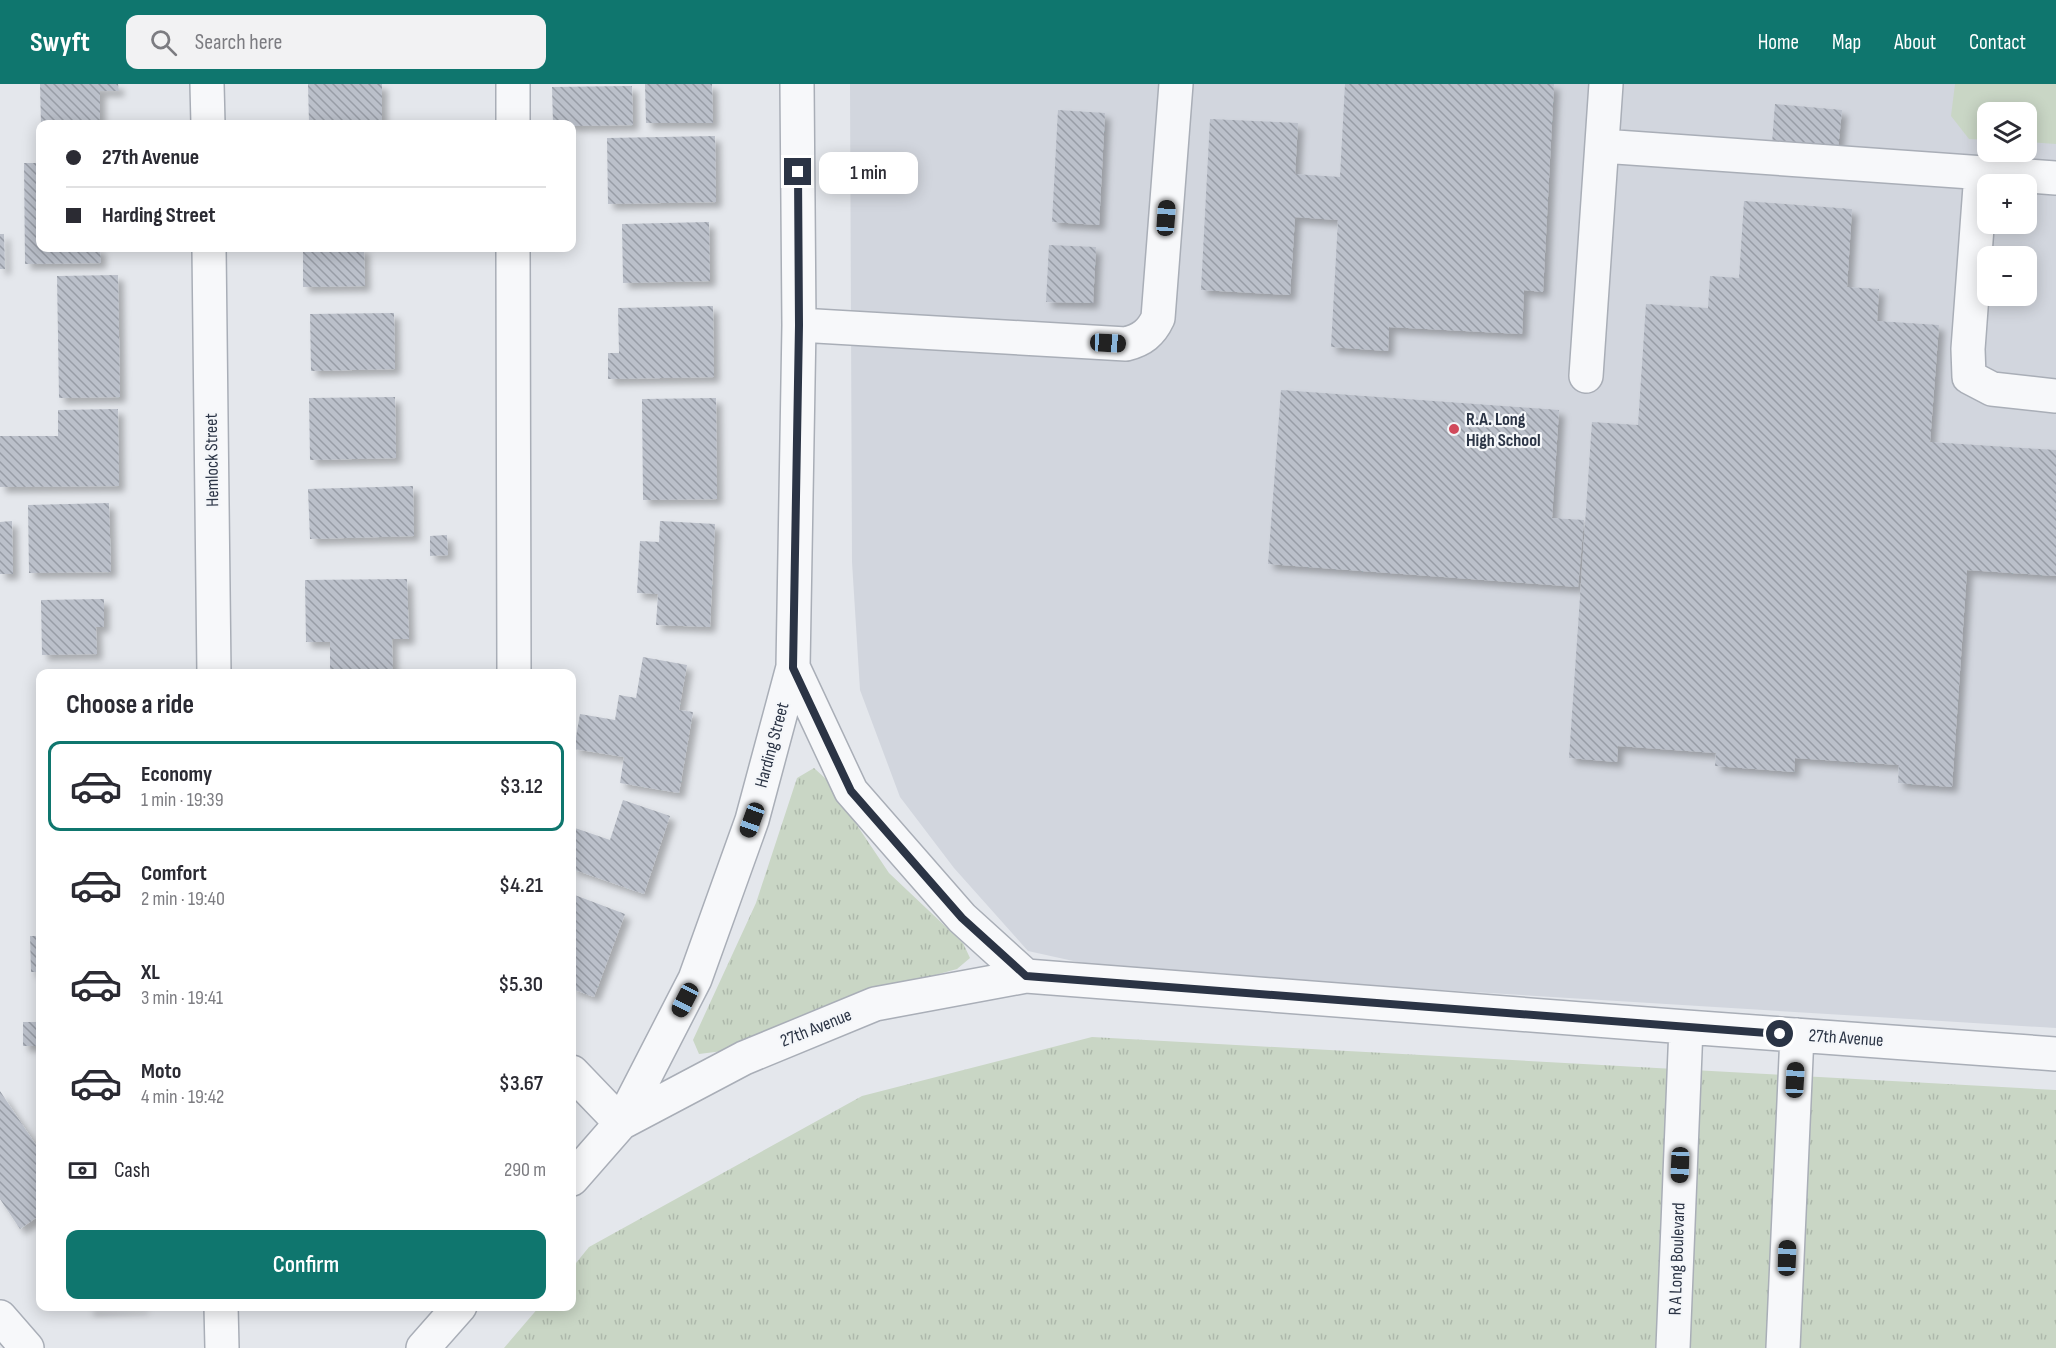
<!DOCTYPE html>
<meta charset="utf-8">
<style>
body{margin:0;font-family:"Sofia Sans Condensed",sans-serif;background:#f2f2f3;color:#2b2b33;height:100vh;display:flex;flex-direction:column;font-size:22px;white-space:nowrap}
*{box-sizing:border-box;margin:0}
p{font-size:20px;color:#7c7c81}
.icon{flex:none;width:33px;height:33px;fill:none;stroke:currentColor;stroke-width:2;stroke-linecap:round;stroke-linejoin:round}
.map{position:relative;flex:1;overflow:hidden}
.drawer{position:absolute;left:36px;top:585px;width:540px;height:642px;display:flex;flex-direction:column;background:#fff;border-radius:12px;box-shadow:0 3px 15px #0003}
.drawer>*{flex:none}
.banner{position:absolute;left:36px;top:36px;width:540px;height:132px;border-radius:12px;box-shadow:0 3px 15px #0003;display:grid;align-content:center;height:132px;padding:0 30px;background:#fff}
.fabs{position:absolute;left:1977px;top:18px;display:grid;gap:12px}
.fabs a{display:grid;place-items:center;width:60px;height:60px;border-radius:12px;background:#fff;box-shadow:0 3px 15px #0003;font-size:30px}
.end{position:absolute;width:27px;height:27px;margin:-14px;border:8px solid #2b3445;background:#fff;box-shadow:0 0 0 3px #fff}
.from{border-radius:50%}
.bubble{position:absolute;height:42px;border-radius:12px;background:#fff;box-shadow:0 3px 15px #0003;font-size:20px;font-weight:600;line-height:42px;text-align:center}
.car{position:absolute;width:18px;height:36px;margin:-18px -9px;border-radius:8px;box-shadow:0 0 4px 2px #0007;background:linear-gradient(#222 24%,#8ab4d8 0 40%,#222 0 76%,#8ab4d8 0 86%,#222 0)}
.banner b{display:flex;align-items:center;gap:21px;height:57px;font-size:22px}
.banner b+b{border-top:2px solid #e1e1e2}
.banner i{width:15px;height:15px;background:#2b2b33}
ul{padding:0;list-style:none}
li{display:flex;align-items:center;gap:18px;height:90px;margin:0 12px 9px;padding:0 18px;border:3px solid transparent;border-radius:12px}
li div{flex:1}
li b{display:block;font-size:22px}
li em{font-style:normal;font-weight:600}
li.active{border-color:#0f766e}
li>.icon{width:54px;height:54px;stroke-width:1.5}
h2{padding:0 30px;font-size:27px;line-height:72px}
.pay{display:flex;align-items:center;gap:15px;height:66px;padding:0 30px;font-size:22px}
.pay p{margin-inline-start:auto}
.action{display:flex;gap:12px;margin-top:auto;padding:12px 30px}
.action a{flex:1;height:69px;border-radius:12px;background:#0f766e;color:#fff;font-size:24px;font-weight:600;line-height:69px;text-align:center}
header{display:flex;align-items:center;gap:36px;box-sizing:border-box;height:84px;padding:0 30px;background:#0f766e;color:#fff}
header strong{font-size:28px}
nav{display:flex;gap:33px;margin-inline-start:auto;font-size:21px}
.search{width:420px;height:54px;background:#f2f2f3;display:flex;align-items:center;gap:15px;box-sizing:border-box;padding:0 21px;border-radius:12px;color:#7c7c81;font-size:22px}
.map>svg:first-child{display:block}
.built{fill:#d2d6de;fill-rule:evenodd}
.grass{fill:url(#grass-tufts)}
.pitch{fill:#c9d6c5}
.building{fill:url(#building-back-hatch);filter:url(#shadow)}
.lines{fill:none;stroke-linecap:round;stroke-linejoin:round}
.minor-casing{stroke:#a9aeb7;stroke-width:36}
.minor{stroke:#f7f8fa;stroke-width:33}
.route{stroke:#2b3445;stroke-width:8}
.poi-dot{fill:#d1495b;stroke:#f4f6f9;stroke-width:2}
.labels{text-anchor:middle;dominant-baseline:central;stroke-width:4.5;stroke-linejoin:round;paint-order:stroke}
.poi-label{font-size:18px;font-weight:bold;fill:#2b3445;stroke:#f4f6f9;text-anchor:start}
.street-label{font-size:18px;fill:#2b3445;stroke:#f4f6f9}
</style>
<header>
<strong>Swyft</strong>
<div class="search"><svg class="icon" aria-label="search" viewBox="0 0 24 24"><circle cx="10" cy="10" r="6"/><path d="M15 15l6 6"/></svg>Search here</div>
<nav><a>Home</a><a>Map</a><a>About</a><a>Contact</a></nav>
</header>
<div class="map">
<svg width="2056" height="1264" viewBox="0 0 2056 1264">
<defs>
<pattern id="grass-tufts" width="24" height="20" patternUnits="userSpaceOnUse" patternTransform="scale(1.5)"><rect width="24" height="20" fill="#c9d6c5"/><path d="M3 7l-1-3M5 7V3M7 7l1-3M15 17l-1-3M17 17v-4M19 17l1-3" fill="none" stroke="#adb8ab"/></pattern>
<pattern id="building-back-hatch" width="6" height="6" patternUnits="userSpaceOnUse" patternTransform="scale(1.5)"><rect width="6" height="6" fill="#bbc0ca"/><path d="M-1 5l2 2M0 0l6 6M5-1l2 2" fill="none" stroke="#989da6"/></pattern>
<filter id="shadow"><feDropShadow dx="5.5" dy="5.5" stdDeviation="3" flood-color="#0004"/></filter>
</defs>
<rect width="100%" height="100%" fill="#e4e7ec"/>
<path class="built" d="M 850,0 L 2056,0 L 2056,944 L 1114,886 L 1028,867 L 954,784 L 900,713 L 860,606 L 852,478 ZM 1988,28 L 2026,28 L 2026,68 L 1988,68 ZM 1988,100 L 2026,100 L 2026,140 L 1988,140 ZM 1988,172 L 2026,172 L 2026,212 L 1988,212 Z"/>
<path class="grass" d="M 814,684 L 826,695 L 889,789 L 963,859 L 970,874 L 957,885 L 837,918 L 723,967 L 699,970 L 693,956 L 756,819 L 797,694 Z
M 1092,953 L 2056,1006 L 2056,1264 L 504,1264 L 539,1223 L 572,1222 L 572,1184 L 589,1163 L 862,1012 Z"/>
<path class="pitch" d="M 1955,0 L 2056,0 L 2056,60 L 2027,58 L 2026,28 L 1988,28 L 1987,56 L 1969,55 L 1951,32 Z"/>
<path class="building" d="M 40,0 L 118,0 L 119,7 L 100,7 L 100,40 L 41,40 Z
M 308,0 L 382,0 L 382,37 L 309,39 Z
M 645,0 L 712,0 L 713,39 L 646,39 Z
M 1345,0 L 1554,0 L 1543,208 L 1524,206 L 1522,250 L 1389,243 L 1388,267 L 1331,263 L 1338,136 L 1295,133 L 1290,211 L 1201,206 L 1210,35 L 1298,39 L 1295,90 L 1340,93 Z
M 632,2 L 633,41 L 572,42 L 572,40 L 553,40 L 552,3 Z
M 1775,20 L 1842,26 L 1838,65 L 1772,59 Z
M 1058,26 L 1105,29 L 1099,141 L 1052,138 Z
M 715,52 L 716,118 L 608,120 L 607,54 Z
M 24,79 L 40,79 L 40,164 L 100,164 L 101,179 L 25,180 Z
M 1744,117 L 1852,125 L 1847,203 L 1879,205 L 1877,237 L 1939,241 L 1930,358 L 2056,366 L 2056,492 L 1967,486 L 1952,703 L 1898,699 L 1899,681 L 1795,674 L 1794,688 L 1715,682 L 1716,669 L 1618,662 L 1617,678 L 1569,674 L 1592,338 L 1638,341 L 1646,220 L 1708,224 L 1710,192 L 1739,194 Z
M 709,138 L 710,197 L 623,199 L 622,140 Z
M 0,150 L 4,150 L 5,185 L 0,185 Z
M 1049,161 L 1096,163 L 1093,219 L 1046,218 Z
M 303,164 L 364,164 L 365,202 L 303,203 Z
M 118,191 L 120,313 L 59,314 L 57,192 Z
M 713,222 L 714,293 L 608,295 L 608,269 L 619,269 L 618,224 Z
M 394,229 L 395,285 L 311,287 L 310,230 Z
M 1281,306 L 1559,326 L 1552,434 L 1584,436 L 1578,503 L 1268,480 Z
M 395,313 L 396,374 L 310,376 L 309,314 Z
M 716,314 L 717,415 L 643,416 L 642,315 Z
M 118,325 L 119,402 L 0,403 L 0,352 L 58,352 L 58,326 Z
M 413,402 L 414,452 L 310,455 L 308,405 Z
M 109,419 L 111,488 L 29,489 L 28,421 Z
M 12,437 L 13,490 L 0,490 L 0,438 Z
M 660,437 L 715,440 L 710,543 L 656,541 L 658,510 L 637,509 L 640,457 L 659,458 Z
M 447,451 L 448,471 L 430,472 L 430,452 Z
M 407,495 L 409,555 L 392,555 L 393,590 L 330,590 L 330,558 L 306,558 L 305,496 Z
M 104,515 L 104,543 L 96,543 L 97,570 L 42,571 L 41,516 Z
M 643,573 L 687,581 L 679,626 L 693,628 L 679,709 L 620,699 L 624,673 L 574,665 L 580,630 L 615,636 L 619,611 L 636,614 Z
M 38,674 L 40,674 L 40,701 L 39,701 Z
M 623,716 L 670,732 L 644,810 L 572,785 L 572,743 L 610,756 Z
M 572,810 L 625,830 L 594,913 L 572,905 Z
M 30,852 L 40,852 L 40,888 L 31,888 Z
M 23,938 L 40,938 L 40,962 L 23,962 Z
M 0,1007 L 40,1067 L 40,1131 L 20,1145 L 0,1115 Z
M 88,1222 L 143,1222 L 143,1224 L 88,1226 Z"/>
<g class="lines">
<defs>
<path id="minor" d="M 207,0 L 208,40
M 513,0 L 513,40
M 1602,62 L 2056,94
M 1981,89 L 1968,265 L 1969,293 L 1992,305 L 2056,312
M 209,164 L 214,590
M 513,164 L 514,590
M 799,241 L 1126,260 C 1142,256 1151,249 1158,234 L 1176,0
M 1586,292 L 1606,0
M 793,583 L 851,707 L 962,834 L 1026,892 L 1686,943 L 2056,970
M 572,988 L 621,1039 L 744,974 L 875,920 L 1026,892
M 572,1095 L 621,1039 L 695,895 L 752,736 L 793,583 L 799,241 L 797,0
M 221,1222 L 222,1264
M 0,1233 L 27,1264
M 423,1264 L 460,1222
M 1673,1264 L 1686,943
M 1783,1264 L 1797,951"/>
</defs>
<use href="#minor" class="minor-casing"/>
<use href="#minor" class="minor"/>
</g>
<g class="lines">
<path class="route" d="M 798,88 L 799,241 L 793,584 L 851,707 L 962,834 L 1026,892 L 1780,950"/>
</g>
<circle class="poi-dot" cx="1454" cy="345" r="6"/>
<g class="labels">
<g class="poi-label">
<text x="1466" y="335">R.A. Long<tspan x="1466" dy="21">High School</tspan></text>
</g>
<g class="street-label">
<text transform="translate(212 376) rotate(-91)">Hemlock Street</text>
<text transform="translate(772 661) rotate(-75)">Harding Street</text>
<text transform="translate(816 944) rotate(-22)">27th Avenue</text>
<text transform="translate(1846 954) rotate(4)">27th Avenue</text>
<text transform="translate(1677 1175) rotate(-88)">R A Long Boulevard</text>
</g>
</g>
</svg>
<div class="fabs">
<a><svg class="icon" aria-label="layers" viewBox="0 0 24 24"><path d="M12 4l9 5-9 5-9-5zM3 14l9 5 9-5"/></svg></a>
<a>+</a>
<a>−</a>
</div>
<i class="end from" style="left:1780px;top:950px"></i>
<i class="end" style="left:798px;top:88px"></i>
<div class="bubble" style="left:819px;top:68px;width:99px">1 min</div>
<i class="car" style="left:1166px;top:134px;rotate:4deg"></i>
<i class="car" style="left:1108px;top:259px;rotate:93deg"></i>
<i class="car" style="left:752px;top:736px;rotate:200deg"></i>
<i class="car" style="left:685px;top:916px;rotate:207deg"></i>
<i class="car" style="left:1795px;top:996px;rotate:3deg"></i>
<i class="car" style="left:1680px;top:1081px;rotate:182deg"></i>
<i class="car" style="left:1787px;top:1174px;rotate:2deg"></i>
<div class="banner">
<b><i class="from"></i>27th Avenue</b>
<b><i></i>Harding Street</b>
</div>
<section class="drawer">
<h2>Choose a ride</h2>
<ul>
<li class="active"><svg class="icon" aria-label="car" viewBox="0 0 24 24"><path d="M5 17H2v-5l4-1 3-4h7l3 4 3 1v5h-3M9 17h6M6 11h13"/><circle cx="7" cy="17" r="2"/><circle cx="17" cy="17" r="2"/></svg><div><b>Economy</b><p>1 min · 19:39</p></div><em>$3.12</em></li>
<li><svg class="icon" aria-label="car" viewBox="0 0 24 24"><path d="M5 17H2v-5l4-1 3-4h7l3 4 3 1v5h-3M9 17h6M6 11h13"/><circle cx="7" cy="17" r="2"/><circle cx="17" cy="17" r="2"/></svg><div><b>Comfort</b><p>2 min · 19:40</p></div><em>$4.21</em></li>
<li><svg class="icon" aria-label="car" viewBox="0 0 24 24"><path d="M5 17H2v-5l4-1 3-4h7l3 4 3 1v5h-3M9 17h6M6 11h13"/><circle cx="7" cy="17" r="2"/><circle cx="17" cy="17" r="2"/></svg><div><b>XL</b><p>3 min · 19:41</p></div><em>$5.30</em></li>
<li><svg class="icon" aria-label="car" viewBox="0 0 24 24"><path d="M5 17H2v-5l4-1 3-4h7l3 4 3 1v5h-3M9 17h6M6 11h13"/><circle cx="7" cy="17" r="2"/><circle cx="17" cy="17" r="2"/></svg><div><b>Moto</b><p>4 min · 19:42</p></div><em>$3.67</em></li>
</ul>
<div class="pay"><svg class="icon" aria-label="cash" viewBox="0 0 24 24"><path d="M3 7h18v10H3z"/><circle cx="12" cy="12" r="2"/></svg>Cash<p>290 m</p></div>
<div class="action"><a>Confirm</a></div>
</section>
</div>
